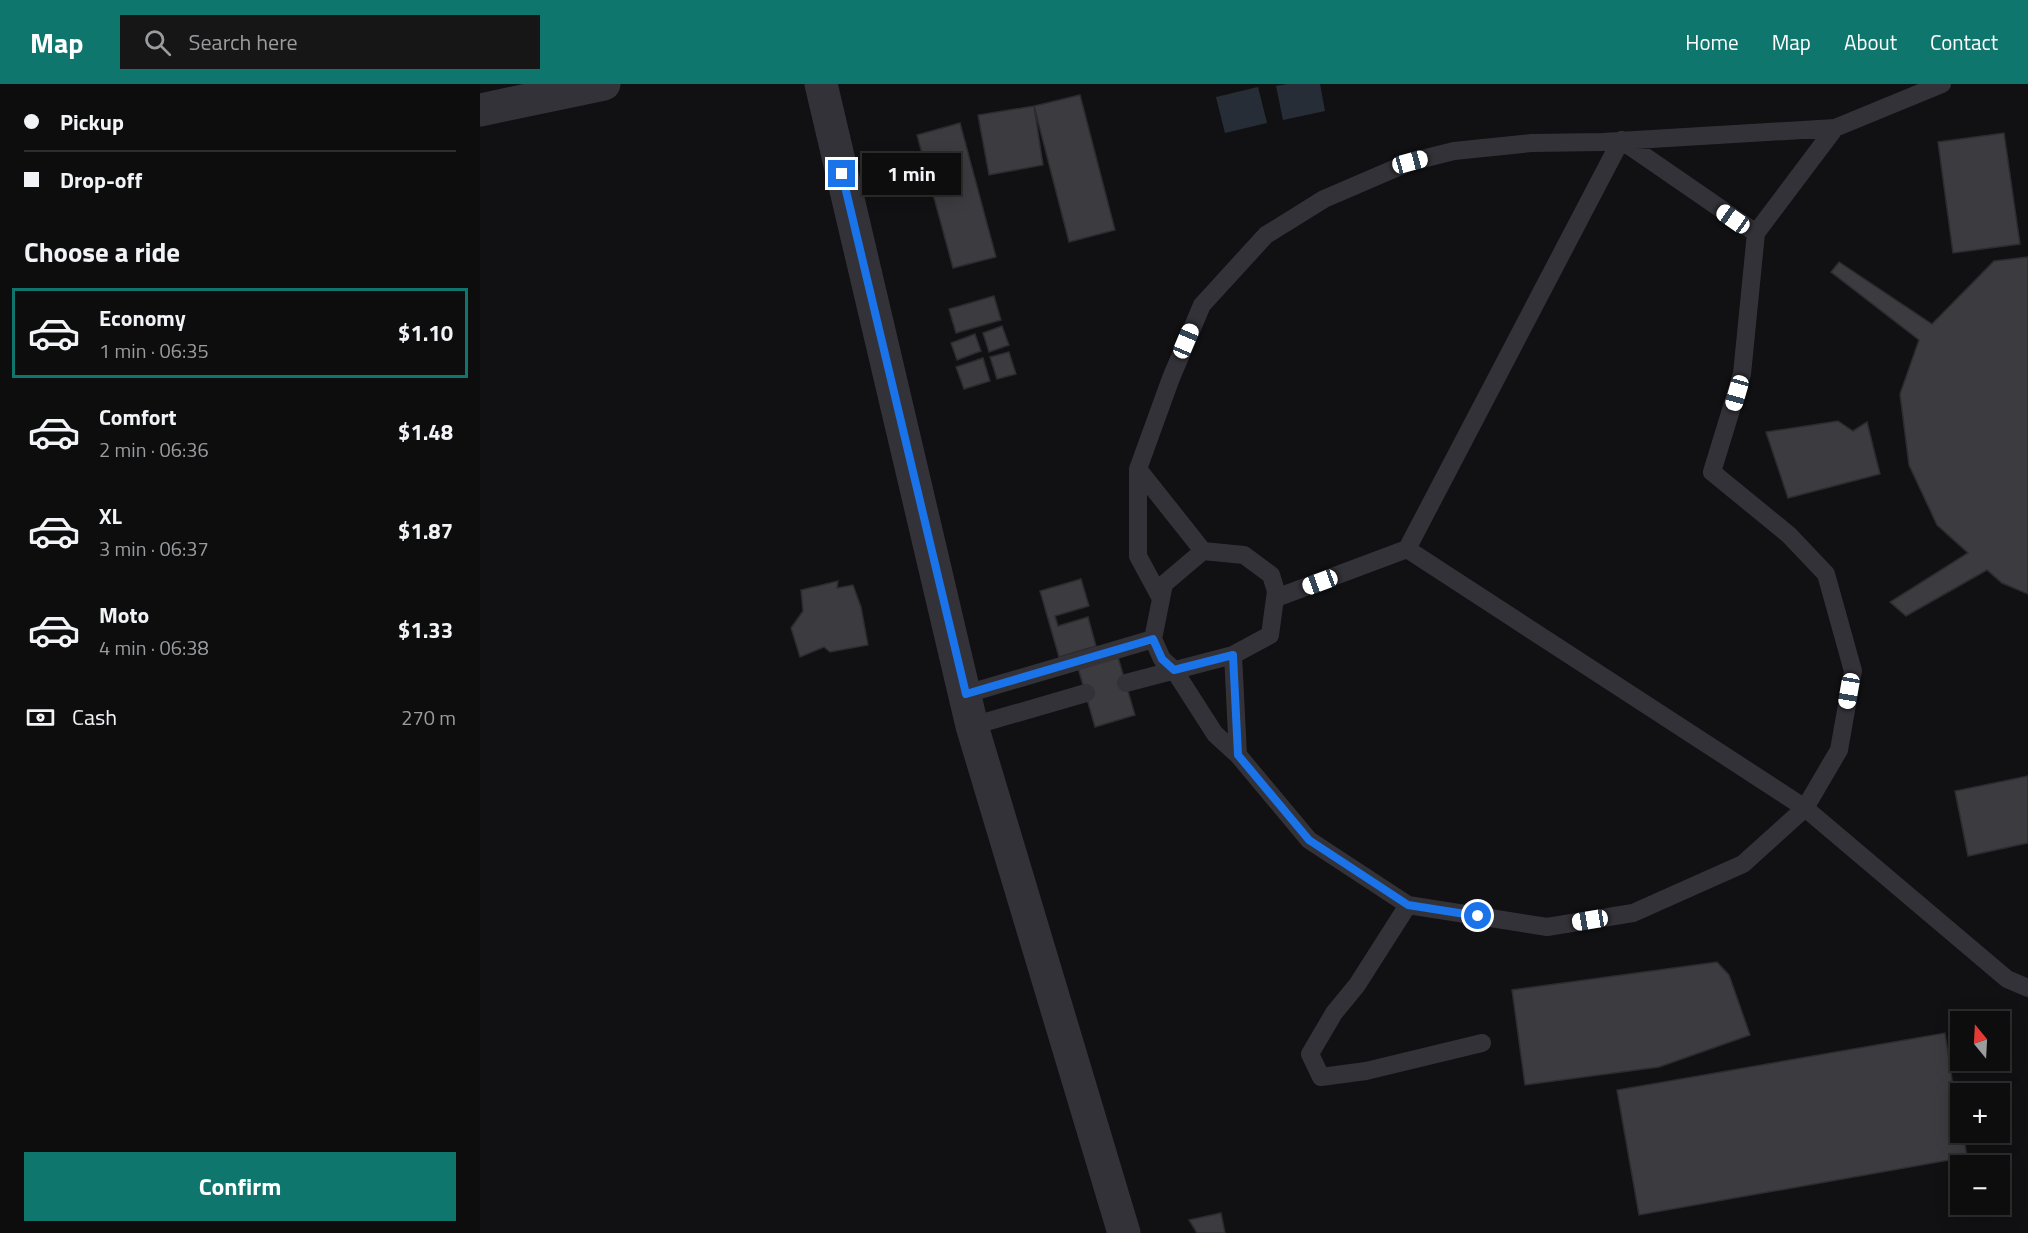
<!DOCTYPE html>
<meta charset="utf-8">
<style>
body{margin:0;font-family:"Titillium Web",sans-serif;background:#161617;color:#f1f3f6;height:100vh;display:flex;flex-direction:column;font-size:22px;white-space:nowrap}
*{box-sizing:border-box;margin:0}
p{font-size:20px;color:#9a9c9e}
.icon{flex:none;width:33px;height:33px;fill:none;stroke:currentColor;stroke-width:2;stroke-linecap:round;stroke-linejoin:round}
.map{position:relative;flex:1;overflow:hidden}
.details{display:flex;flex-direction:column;background:#0d0d0e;width:480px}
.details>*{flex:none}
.hud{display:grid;align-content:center;height:132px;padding:0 24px;background:#0d0d0e}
.needle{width:39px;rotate:342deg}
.buttons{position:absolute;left:1470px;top:927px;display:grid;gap:12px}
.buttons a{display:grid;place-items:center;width:60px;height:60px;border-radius:0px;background:#0d0d0e;box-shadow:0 3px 15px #0003,0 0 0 2px #2d2d2e;font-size:30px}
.end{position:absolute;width:27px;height:27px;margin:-14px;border:8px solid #1a73e8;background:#fff;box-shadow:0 0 0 3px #fff}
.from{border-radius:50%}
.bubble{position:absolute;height:42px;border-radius:0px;background:#0d0d0e;box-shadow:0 3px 15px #0003,0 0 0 2px #2d2d2e;font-size:20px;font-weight:700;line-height:42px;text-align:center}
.car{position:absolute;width:18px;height:36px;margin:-18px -9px;border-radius:8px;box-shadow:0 0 4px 2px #0007;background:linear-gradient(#fff 24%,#345 0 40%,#fff 0 76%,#345 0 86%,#fff 0)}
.hud b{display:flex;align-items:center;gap:21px;height:57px;font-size:22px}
.hud b+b{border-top:2px solid #2d2d2e}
.hud i{width:15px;height:15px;background:#f1f3f6}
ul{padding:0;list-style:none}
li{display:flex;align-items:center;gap:18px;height:90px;margin:0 12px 9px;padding:0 12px;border:3px solid transparent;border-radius:0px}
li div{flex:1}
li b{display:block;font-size:22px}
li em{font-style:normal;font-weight:700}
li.selected{border-color:#0f766e}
li>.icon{width:54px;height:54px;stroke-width:1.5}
h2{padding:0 24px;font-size:27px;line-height:72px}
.pay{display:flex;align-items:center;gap:15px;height:66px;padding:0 24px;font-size:22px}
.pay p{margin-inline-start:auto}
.primary-button{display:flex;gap:12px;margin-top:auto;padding:12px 24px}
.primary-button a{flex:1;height:69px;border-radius:0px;background:#0f766e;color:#fff;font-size:24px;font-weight:700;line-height:69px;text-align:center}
header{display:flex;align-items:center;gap:36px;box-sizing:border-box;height:84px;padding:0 30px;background:#0f766e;color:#fff}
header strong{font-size:28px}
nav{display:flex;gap:33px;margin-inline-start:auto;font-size:21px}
.search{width:420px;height:54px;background:#161617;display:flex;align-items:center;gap:15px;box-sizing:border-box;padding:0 21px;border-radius:0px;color:#9a9c9e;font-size:22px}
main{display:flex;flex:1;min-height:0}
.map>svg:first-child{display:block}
.water{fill:#272d37}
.building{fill:#3c3b40;stroke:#2c2b2f;stroke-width:1.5}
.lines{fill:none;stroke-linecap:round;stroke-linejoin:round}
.service{stroke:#323238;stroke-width:18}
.minor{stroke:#323238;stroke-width:33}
.route{stroke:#1a73e8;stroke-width:8}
</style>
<header>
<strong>Map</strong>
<div class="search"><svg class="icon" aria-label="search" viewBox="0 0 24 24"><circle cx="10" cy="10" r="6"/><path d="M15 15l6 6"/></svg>Search here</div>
<nav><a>Home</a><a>Map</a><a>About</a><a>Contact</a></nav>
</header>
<main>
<section class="details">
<div class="hud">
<b><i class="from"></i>Pickup</b>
<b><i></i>Drop-off</b>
</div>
<h2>Choose a ride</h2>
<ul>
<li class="selected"><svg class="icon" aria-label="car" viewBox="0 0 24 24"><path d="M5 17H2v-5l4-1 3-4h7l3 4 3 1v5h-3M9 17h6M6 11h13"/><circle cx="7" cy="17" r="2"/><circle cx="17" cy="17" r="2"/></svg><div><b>Economy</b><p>1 min · 06:35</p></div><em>$1.10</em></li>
<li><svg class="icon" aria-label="car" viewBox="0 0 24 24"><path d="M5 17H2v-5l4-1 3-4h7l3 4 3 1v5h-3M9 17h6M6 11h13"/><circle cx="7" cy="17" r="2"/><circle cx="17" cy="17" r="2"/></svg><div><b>Comfort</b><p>2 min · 06:36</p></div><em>$1.48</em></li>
<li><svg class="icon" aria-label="car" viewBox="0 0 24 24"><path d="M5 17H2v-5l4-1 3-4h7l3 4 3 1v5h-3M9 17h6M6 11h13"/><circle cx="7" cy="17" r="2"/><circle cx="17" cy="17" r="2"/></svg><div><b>XL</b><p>3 min · 06:37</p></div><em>$1.87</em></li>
<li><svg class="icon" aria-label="car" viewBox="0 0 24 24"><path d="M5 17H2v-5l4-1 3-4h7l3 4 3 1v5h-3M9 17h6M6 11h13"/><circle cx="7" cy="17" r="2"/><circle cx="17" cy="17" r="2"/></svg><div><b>Moto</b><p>4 min · 06:38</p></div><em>$1.33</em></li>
</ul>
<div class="pay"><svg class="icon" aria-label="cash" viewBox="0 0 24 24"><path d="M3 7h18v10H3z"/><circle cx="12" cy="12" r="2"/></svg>Cash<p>270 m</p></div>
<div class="primary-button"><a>Confirm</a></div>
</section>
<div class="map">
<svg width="1548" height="1149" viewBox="0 0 1548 1149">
<rect width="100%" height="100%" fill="#111113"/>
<path class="water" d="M 807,0 L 840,0 L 845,27 L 803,36 L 796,2 Z
M 778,3 L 787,39 L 745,49 L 736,13 Z"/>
<path class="building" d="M 600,11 L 635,146 L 589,158 L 554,22 Z
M 554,22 L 563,81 L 509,91 L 498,31 Z
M 480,39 L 516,173 L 473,184 L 437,51 Z
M 1524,49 L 1540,160 L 1473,169 L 1458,58 Z
M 1548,173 L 1548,510 L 1522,499 L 1507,486 L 1426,532 L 1410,518 L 1488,469 L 1457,441 L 1429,381 L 1420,310 L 1439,256 L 1351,188 L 1359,178 L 1452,240 L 1514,177 Z
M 514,212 L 521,236 L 476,249 L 469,225 Z
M 522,242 L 529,261 L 509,268 L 503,249 Z
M 495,250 L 501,267 L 477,276 L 471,259 Z
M 529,268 L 536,290 L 517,295 L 510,273 Z
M 503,274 L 510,297 L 484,305 L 476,283 Z
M 1358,337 L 1373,347 L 1387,338 L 1400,390 L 1308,414 L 1286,348 Z
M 601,495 L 609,522 L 575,532 L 578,542 L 608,533 L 616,562 L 579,573 L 560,507 Z
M 358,497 L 357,504 L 373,501 L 381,523 L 388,561 L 350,568 L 344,563 L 320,573 L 311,544 L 323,527 L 321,506 Z
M 638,573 L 655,631 L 615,643 L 598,584 Z
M 1548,692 L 1548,759 L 1488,772 L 1475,707 Z
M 1237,878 L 1249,891 L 1270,951 L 1179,983 L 1045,1001 L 1032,906 Z
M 1465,949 L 1480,1048 L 1483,1048 L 1487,1073 L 1159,1131 L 1137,1006 Z
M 741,1129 L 745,1149 L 717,1149 L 709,1136 Z"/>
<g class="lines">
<path class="service" d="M 658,385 L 723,467
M 927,465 L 1325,724 L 1527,895 L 1548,904
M 682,504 L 679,511 L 658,472 L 658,385 L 691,294 L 722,221 L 786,151 L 844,115 L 930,78 L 974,67 L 1052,59 L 1122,58 L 1355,44 L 1462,0
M 796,514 L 927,465 L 1141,56 L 1276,149
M 753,571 L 758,671
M 646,599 L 753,571 L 790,551 L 796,507 L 791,491 L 764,471 L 723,467 L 684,500 L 673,555 L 682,575 L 694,586 L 735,650 L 758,671 L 829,756 L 928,821 L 1067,843 L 1153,829 L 1263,780 L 1325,724 L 1359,666 L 1373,587 L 1346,490 L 1309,451 L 1232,388 L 1262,290 L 1276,149 L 1355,44
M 486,610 L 673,555
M 492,642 L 606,609
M 928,821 L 877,901 L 854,929 L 830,970 L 841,993 L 886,987 L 1002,959"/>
<path class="minor" d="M 341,0 L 492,642 L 644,1149
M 0,26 L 124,0"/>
</g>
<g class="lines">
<path class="route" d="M 362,90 L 486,610 L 673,555 L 682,575 L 694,586 L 753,571 L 758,671 L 829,756 L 928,821 L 998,832"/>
</g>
</svg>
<div class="buttons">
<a><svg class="needle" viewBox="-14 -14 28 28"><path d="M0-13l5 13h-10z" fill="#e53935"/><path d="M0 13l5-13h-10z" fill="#9a9c9e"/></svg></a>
<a>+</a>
<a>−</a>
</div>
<i class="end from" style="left:998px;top:832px"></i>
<i class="end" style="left:362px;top:90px"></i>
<div class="bubble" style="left:382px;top:69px;width:99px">1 min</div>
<i class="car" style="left:930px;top:78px;rotate:75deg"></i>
<i class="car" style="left:1253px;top:135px;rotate:305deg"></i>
<i class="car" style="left:706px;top:257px;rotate:23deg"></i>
<i class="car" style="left:1257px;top:309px;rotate:196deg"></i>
<i class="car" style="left:840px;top:498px;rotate:250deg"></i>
<i class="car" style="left:1369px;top:607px;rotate:190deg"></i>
<i class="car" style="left:1110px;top:836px;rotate:261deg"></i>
</div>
</main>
